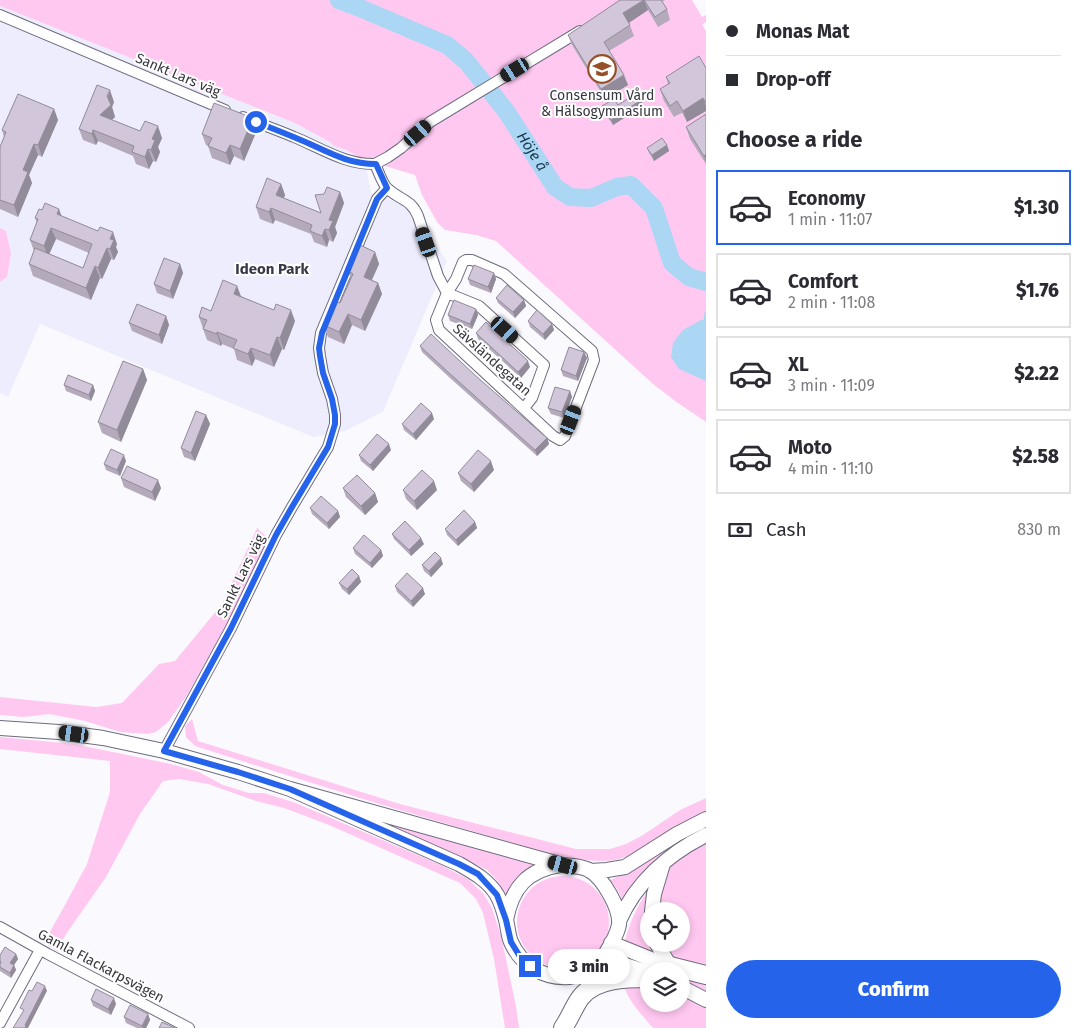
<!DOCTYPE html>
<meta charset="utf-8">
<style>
body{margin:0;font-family:"Fira Sans",sans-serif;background:#f2f2f3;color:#2b2b33;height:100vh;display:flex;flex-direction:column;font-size:19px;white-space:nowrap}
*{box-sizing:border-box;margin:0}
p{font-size:16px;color:#7c7c81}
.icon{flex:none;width:28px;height:28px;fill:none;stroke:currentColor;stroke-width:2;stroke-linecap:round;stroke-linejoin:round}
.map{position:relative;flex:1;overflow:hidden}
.panel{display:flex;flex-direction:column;background:#fff;width:375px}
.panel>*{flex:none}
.hud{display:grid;align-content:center;height:110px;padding:0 20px;background:#fff}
.controls{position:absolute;left:640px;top:902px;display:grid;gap:10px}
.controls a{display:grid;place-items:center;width:50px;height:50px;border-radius:50%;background:#fff;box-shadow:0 2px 8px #0003;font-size:25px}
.end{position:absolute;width:22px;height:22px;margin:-11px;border:6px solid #2563eb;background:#fff;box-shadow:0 0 0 2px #fff}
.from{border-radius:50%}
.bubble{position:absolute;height:35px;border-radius:18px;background:#fff;box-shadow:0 2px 8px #0003;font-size:16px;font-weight:800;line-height:35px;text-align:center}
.car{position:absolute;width:15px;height:30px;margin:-15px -8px;border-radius:6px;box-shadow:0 0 4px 1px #0007;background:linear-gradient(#222 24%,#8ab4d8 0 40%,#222 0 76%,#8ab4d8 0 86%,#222 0)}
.hud b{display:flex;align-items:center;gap:18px;height:48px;font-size:19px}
.hud b+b{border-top:1px solid #e1e1e2}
.hud i{width:12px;height:12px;background:#2b2b33}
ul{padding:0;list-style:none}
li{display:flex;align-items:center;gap:15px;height:75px;margin:0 10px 8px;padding:0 10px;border:2px solid #e1e1e2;border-radius:0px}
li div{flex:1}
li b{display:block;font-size:19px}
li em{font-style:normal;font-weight:800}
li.active{border-color:#2563eb}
li>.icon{width:45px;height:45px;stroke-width:1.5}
h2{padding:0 20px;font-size:22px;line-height:60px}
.pay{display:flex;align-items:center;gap:12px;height:55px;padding:0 20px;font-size:19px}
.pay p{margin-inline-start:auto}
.button{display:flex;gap:10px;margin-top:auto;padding:10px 20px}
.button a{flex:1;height:58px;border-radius:30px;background:#2563eb;color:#fff;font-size:20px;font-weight:800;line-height:58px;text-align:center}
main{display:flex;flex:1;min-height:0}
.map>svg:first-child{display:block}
.built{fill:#ededfe}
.green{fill:#ffc8f1;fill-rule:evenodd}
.water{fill:#abd7f4}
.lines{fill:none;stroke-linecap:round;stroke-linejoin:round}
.stream{stroke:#abd7f4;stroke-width:3}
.river{stroke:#abd7f4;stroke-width:18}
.minor-casing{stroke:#6d6c7f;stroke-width:12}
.secondary-casing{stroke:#6d6c7f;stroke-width:16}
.motorway-casing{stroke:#6d6c7f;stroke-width:20}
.minor{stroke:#fff;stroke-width:10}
.secondary{stroke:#fff;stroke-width:14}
.motorway{stroke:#fff;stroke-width:18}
.wall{fill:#b4aabb;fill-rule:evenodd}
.shaded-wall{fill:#928b99}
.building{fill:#d1c6da;stroke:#928b99}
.route{stroke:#2563eb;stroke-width:6}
.labels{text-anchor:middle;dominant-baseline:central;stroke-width:4;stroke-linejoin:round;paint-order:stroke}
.street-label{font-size:14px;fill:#37373f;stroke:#fff}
.poi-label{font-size:14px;fill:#37373f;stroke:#fff}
.water-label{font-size:15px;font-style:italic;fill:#16374c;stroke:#fff}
.neighbourhood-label{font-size:15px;font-weight:bold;fill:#393849;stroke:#fff}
</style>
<main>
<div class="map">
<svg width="706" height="1028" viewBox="0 0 706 1028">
<rect width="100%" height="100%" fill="#fafafe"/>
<path class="built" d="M 0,4 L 1,6 L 295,123 L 365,160 L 371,193 L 410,207 L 447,261 L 383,412 L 345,431 L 313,437 L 40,324 L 8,397 L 0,393 L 0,282 L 7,277 L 6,231 L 0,228 Z"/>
<path class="green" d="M 0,0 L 692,0 L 702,17 L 706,15 L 706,22 L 702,25 L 706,31 L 706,72 L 675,117 L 682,113 L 687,122 L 706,111 L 706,422 L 675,401 L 653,384 L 496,241 L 476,235 L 445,230 L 437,222 L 422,195 L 415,175 L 365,160 L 344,149 L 334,146 L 330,142 L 295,123 L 0,6 ZM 620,13 L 607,52 L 605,99 L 571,43 Z
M 0,228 L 6,231 L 11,254 L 7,277 L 0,282 Z
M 257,528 L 266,536 L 266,544 L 224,630 L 186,697 L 168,722 L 156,732 L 148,734 L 120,732 L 85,721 L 49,714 L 24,717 L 0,715 L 0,697 L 96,707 L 122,703 L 159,664 L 175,661 L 222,604 Z
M 192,719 L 198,741 L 400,804 L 576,849 L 610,849 L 626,844 L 643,835 L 680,810 L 706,798 L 706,812 C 691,820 676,826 662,835 C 648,843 635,855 619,859 C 588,867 528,847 496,838 C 395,810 295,778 195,746 L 186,737 L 185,726 Z
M 0,737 L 74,744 L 171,764 L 199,772 L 223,785 L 249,793 L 264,793 L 296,803 L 441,865 L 468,879 L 483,893 L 492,908 L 501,936 L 516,1006 L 519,1028 L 505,1028 L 494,959 L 483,913 L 476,899 L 460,883 L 329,825 L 284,808 L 256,801 L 208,784 L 179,779 L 163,781 L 140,814 L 106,877 L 71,927 L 61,942 L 58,951 L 42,942 L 48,935 L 60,914 L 87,864 L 110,792 L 110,761 L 0,749 Z
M 390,822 L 537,864 C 521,873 513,879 506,897 L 497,880 L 487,870 L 469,861 L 388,826 Z
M 706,827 L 706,831 L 624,908 C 622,897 618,889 610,880 L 633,870 L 669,847 Z
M 706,842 L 706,1028 L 653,1028 C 642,1015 627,1000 623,983 C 616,946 636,900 662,873 C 674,861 690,850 706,842 ZM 649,911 L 681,911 L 681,944 L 649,944 ZM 649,971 L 681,971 L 681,1004 L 649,1004 Z
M517 922a46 46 0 1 1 92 0a46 46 0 1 1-92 0Z"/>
<path class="water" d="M 701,320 L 706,320 L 706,381 L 679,369 L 671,357 L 673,343 L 683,330 Z"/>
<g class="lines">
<path class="stream" d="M 705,320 L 706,313"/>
<path class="river" id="s1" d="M 339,0 L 360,8 L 447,45 L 466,61 L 506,111 L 555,187 L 570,197 L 591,198 L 617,187 L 631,185 L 654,208 L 672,263 L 689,277 L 706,282"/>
<defs>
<path id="minor" d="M 0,15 L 225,110
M 243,117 C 260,124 278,130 294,137 C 321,148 346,165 375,164
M 524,408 L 532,398 L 544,365 L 479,306 L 447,293 L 456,279 L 463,262 L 466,260 L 472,260 L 504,274 L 592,351 L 594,360 L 565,436 L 560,440 L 553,436 L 439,330 L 436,320 L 447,293 L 438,276 L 418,216 C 411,199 400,200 388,189 C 382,184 379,172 375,164 L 388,157 L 401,148 L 430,122 L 580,31
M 164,751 L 231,628 L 276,535 L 292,507 L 328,447 L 335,424 L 335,415 L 332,399 L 323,373 L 320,356 L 319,348 L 321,333 L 377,199 L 387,188
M 0,927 L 48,954 L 189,1028
M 0,1023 L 40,950"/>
<path id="secondary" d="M 0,728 L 59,732 L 103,738 L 164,751 L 238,772 L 290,789 L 563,865 C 571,866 581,866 589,870 C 603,878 621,909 619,925 C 617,934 611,945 606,953 C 599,965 583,975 569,977 C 544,979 521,965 511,942 C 508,935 508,927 506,920 C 504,912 501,902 497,895 C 488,880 473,872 459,864 L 290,789
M 590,871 L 607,870 L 625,867 L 677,834 L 706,819
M 652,911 L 654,894 L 663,864
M 506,920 C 512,888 527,870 560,865
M 619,921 C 636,883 668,854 706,835
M 611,943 L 678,970
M 657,944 L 670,966
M 595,964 L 619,963 L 649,973
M 681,987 L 706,1000"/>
<path id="motorway" d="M 670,966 L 706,975
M 563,1028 C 570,1018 574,1006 581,997 C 596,978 627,978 649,978"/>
</defs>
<use href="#minor" class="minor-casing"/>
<use href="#secondary" class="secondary-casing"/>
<use href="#motorway" class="motorway-casing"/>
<use href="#minor" class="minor"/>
<use href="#secondary" class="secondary"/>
<use href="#motorway" class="motorway"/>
</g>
<path class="wall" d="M 620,0 L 665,0 L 662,2 L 667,9 L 670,20 L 658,27 L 648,10 L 629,23 L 634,36 L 609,51 L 628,85 L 605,99 L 572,45 L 568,35 Z
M 706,68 L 706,111 L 687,122 L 682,113 L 674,117 L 664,101 L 660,89 L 668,84 L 666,77 Z
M 641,100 L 643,106 L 613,125 L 604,112 L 602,106 L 618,105 Z
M 114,102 L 112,107 L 115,117 L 112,120 L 140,131 L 162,138 L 158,147 L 160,152 L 156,162 L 153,161 L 149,169 L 136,164 L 133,156 L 98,141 L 96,145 L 83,140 L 79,129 Z
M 54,109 L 58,120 L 42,157 L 38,155 L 29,175 L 32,183 L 18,217 L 0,209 L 0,147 L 4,137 L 2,130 Z
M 706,114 L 706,164 L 690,139 L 686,127 Z
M 253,118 L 257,130 L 244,161 L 234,156 L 230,165 L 212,158 L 208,146 L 206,145 L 202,134 Z
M 667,145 L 669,151 L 654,161 L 649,153 L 647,148 Z
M 281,184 L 285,195 L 284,198 L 321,213 L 324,194 L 340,192 L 344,203 L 335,227 L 337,233 L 333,242 L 329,240 L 327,247 L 314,242 L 311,234 L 275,220 L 273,224 L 260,219 L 256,207 Z
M 61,216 L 117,244 L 116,247 L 118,252 L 114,260 L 111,259 L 102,279 L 100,278 L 91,300 L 33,276 L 29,264 L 34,251 L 30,240 L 37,223 L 35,218 ZM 56,239 L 89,253 L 83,268 L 49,254 Z
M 375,252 L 379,264 L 372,280 L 378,283 L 382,294 L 365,331 L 352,325 L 344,344 L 328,337 L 324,325 L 340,303 L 351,279 L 348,271 Z
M 180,264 L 183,273 L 173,299 L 157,293 L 154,284 Z
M 494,273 L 496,279 L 491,293 L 470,285 L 468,279 Z
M 237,286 L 241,296 L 295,321 L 284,350 L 282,349 L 274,367 L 255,359 L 252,366 L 237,360 L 234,349 L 222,344 L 221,346 L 207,340 L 199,317 L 211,311 Z
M 496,298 L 524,300 L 526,306 L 515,318 L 498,303 Z
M 476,309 L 478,315 L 472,329 L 450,321 L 448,315 Z
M 166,316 L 169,325 L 162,344 L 132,331 L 129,323 Z
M 528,321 L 552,324 L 554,330 L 545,340 L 530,327 Z
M 476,333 L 530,367 L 521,378 L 478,339 Z
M 420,346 L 477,377 L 547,438 L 549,444 L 537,456 L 450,378 L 422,352 Z
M 584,352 L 587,358 L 578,381 L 563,376 L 561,370 Z
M 143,369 L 147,380 L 121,442 L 102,433 L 98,422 Z
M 64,385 L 93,385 L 95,391 L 91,401 L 66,391 Z
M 570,391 L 572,397 L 564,418 L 551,414 L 548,408 Z
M 206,415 L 210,424 L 195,461 L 184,457 L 181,448 Z
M 434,419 L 416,440 L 404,430 L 402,424 Z
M 391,450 L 373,471 L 361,461 L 359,455 Z
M 126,461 L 120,476 L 106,470 L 104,464 Z
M 494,470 L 474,492 L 461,481 L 458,473 Z
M 121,478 L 161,488 L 155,501 L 124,487 Z
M 343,488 L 375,493 L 378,502 L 365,515 L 346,497 Z
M 403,490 L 437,490 L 417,510 L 406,499 Z
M 310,508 L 338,511 L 340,517 L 329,529 L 312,514 Z
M 475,522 L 477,528 L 458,546 L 447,535 L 445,529 Z
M 392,534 L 424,544 L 411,556 L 394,539 Z
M 353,548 L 381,550 L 383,556 L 372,568 L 355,554 Z
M 443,564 L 431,577 L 424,571 L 422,565 Z
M 359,576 L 361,582 L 349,595 L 342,589 L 339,583 Z
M 395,586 L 425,594 L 413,607 L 397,592 Z
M 16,954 L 18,959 L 14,965 L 16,970 L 11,978 L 0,971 L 0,955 Z
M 91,1000 L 116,1004 L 111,1015 L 93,1006 Z
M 148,1014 L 150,1020 L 146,1028 L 137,1028 L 126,1023 L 124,1017 Z"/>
<path class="shaded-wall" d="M 644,0 L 648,10 L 627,24 L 623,13 Z
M 624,75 L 628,85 L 605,99 L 601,89 Z
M 110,90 L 114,102 L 112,107 L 115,117 L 104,126 L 100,115 Z
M 703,98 L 706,106 L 706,111 L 687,122 L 683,111 Z
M 641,100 L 643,106 L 613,125 L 611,120 Z
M 54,109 L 58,120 L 42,157 L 38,145 Z
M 253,118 L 257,130 L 244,161 L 240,149 Z
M 158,126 L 162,138 L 158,147 L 160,152 L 156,162 L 151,150 L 152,139 Z
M 93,130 L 98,141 L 96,145 L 92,134 Z
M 34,144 L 38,155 L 29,175 L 32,183 L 18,217 L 14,205 L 23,170 Z
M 230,145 L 234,156 L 230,165 L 226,153 Z
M 667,145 L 669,151 L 654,161 L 652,155 Z
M 148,149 L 153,161 L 149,169 L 145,157 Z
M 706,154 L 706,162 L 704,156 Z
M 281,184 L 285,195 L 280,206 L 276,195 Z
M 340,192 L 344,203 L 335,227 L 337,233 L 333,242 L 329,230 L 329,220 Z
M 271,208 L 275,220 L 273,224 L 269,212 Z
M 59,209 L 63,220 L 57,214 Z
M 51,228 L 56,239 L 48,257 L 44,246 Z
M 325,229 L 329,240 L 327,247 L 322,236 Z
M 113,232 L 117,244 L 116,247 L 118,252 L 114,260 L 110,249 L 110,239 Z
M 107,248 L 111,259 L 102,279 L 98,268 Z
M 375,252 L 379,264 L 368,288 L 364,277 Z
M 180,264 L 183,273 L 173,299 L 170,291 Z
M 95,266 L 100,278 L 91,300 L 86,288 Z
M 494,273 L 496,279 L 491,293 L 488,287 Z
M 378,283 L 382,294 L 365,331 L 361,320 Z
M 237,286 L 241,297 L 234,294 Z
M 524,300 L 526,306 L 515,318 L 513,312 Z
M 476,309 L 478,315 L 472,329 L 470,324 Z
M 291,310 L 295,321 L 284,350 L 280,338 Z
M 348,314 L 352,325 L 344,344 L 339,332 Z
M 166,316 L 169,325 L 162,344 L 159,335 Z
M 552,324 L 554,330 L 545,340 L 543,334 Z
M 217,332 L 222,344 L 221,346 L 217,334 Z
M 277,337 L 282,349 L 274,367 L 270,355 Z
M 251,348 L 255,359 L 252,366 L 248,354 Z
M 584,352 L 587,358 L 578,381 L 576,376 Z
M 528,361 L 530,367 L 521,378 L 518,372 Z
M 143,369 L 147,380 L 121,442 L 117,430 Z
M 93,385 L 95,391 L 91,401 L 89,395 Z
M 570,391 L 572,397 L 564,418 L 562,412 Z
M 432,413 L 434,419 L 416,440 L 413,434 Z
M 206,415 L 210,424 L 195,461 L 191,453 Z
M 547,438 L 549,444 L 537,456 L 535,450 Z
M 389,444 L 391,450 L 373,471 L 370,465 Z
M 124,455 L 126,461 L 120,476 L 117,470 Z
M 491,461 L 494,470 L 474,492 L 471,484 Z
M 158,480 L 161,488 L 155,501 L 152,492 Z
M 434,481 L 437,490 L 417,510 L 414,501 Z
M 375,493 L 378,502 L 365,515 L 361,506 Z
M 338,511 L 340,517 L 329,529 L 327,523 Z
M 475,522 L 477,528 L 458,546 L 456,540 Z
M 421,538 L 424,544 L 411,556 L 409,550 Z
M 381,550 L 383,556 L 372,568 L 370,563 Z
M 441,558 L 443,564 L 431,577 L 429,571 Z
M 359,576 L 361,582 L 349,595 L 347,589 Z
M 423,588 L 425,594 L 413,607 L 411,601 Z
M 16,954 L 18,959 L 12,968 L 10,963 Z
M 14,965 L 16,970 L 11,978 L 10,973 Z
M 45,986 L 47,991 L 28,1028 L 25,1028 L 25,1025 Z
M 114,998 L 116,1004 L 111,1015 L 108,1009 Z
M 148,1014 L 150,1020 L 146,1028 L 143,1028 L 142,1026 Z"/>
<path class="building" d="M 620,0 L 661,0 L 667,9 L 655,17 L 644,0 L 623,13 L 630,25 L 604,42 L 624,75 L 601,89 L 568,35 Z
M 699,56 L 706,68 L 706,103 L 703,98 L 683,111 L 677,101 L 670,106 L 660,89 L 670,83 L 666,77 Z
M 97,85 L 110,90 L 107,96 L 111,105 L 100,115 L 140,131 L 145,121 L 158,126 L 152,139 L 155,140 L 151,150 L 148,149 L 145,157 L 132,152 L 134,146 L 93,130 L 92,134 L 79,129 Z
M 637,93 L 641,100 L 611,120 L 602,106 L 614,99 L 618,105 Z
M 18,94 L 54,109 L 38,145 L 34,144 L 23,170 L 28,172 L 14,205 L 0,200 L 0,147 L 6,132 L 2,130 Z
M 214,103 L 253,118 L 240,149 L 230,145 L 226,153 L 208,146 L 212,138 L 202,134 Z
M 706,114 L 706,154 L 704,156 L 686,127 Z
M 662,138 L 667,145 L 652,155 L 647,148 Z
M 267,178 L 281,184 L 276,195 L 321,213 L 315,195 L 324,194 L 327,187 L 340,192 L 329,220 L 333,221 L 329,230 L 325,229 L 322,236 L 310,231 L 312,225 L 271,208 L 269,212 L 256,207 Z
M 45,203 L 59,209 L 57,214 L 98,231 L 100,227 L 113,232 L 110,239 L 114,240 L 110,249 L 107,248 L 98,268 L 95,266 L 86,288 L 29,264 L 35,248 L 83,268 L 92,244 L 51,228 L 44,246 L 30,240 L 38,219 L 35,218 L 39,209 L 42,210 Z
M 360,245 L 375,252 L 364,277 L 378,283 L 361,320 L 348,314 L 339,332 L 324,325 L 335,301 L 340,303 L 353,274 L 348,271 Z
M 164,258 L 180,264 L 170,291 L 154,284 Z
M 474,265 L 494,273 L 488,287 L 468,279 Z
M 223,280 L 237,286 L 234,294 L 274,310 L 276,304 L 291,310 L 280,338 L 277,337 L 270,355 L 251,348 L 248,354 L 233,348 L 237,340 L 217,332 L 217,334 L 203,329 L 207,320 L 199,317 L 202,307 L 211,311 Z
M 507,285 L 524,300 L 513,312 L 496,298 Z
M 454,300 L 476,309 L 470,324 L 448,315 Z
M 137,304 L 166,316 L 159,335 L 129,323 Z
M 537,310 L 552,324 L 543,334 L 528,321 Z
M 486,322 L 528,361 L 518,372 L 476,333 Z
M 431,334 L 477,377 L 547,438 L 535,450 L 448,372 L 420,346 Z
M 569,347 L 584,352 L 576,376 L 561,370 Z
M 123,361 L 143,369 L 117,430 L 98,422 Z
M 68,375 L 93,385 L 89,395 L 64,385 Z
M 555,387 L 570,391 L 562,412 L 548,408 Z
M 421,403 L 432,413 L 413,434 L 402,424 Z
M 196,411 L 206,415 L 191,453 L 181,448 Z
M 377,434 L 389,444 L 370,465 L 359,455 Z
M 111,449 L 124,455 L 117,470 L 104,464 Z
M 478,450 L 491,461 L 471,484 L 458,473 Z
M 127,466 L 158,480 L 152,492 L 121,478 Z
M 422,470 L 434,481 L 414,501 L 403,490 Z
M 357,475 L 375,493 L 361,506 L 343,488 Z
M 321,496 L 338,511 L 327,523 L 310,508 Z
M 464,510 L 475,522 L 456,540 L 445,529 Z
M 405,521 L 421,538 L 409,550 L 392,534 Z
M 364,535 L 381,550 L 370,563 L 353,548 Z
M 435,552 L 441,558 L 429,571 L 422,565 Z
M 352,569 L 359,576 L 347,589 L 339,583 Z
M 407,573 L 423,588 L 411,601 L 395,586 Z
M 5,947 L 16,954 L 10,963 L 14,965 L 10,973 L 0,967 L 0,964 L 1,962 L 0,961 L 0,955 Z
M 37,982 L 45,986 L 25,1025 L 26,1026 L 25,1028 L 13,1028 L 24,1010 L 20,1008 L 29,990 L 32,991 Z
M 96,989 L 114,998 L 108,1009 L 91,1000 Z
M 130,1005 L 148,1014 L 142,1026 L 124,1017 Z
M 162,1022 L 175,1028 L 159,1028 Z"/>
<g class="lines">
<path class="route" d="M 256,122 C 274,129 292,136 310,144 C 332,154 350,164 376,164 L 387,188 L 377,199 L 322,333 L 319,348 L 320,356 L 323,373 L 332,399 L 335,415 L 335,424 L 328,447 L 292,507 L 276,535 L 231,628 L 164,751 L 238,772 L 290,789 L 459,864 L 478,874 L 497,895 L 506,920 L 511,942 L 519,955 L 530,966"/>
</g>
<defs>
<symbol id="school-ring" viewBox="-11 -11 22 22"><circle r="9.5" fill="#fff" stroke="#965028" stroke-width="1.5"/><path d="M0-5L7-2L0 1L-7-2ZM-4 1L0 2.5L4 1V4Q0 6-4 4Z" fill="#965028"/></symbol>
</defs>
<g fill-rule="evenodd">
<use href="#school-ring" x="586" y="53" width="32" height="32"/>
</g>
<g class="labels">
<g class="street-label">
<text transform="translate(178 75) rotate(23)">Sankt Lars väg</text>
<text transform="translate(492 360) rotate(42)">Sävsländegatan</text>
<text transform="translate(241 576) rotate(-64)">Sankt Lars väg</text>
<text transform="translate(101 966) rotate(28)">Gamla Flackarpsvägen</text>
</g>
<g class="poi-label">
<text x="602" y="95">Consensum Vård<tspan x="602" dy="16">&amp; Hälsogymnasium</tspan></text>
</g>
<g class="water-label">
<text stroke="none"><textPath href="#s1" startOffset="254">Höje å</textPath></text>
</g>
<g class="neighbourhood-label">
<text x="272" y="269">Ideon Park</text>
</g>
</g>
</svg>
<div class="controls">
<a><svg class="icon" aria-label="locate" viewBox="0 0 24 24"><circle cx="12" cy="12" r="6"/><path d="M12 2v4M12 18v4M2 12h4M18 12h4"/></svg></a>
<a><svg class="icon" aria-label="layers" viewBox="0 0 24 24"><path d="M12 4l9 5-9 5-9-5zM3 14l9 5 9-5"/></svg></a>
</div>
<i class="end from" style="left:256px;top:122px"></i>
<i class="end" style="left:530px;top:966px"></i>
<div class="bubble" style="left:548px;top:949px;width:82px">3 min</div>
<i class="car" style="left:515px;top:70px;rotate:239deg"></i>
<i class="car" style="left:418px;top:133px;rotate:49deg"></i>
<i class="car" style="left:426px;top:242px;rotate:341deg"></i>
<i class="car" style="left:505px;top:330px;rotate:132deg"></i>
<i class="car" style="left:571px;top:420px;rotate:21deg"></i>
<i class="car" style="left:74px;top:734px;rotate:278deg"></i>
<i class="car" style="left:563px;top:865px;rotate:285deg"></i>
</div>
<section class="panel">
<div class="hud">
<b><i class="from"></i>Monas Mat</b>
<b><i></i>Drop-off</b>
</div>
<h2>Choose a ride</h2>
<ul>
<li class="active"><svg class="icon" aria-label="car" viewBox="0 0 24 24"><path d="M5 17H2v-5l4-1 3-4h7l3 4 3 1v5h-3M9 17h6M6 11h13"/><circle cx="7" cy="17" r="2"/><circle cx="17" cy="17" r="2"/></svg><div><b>Economy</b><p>1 min · 11:07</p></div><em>$1.30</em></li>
<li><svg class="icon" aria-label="car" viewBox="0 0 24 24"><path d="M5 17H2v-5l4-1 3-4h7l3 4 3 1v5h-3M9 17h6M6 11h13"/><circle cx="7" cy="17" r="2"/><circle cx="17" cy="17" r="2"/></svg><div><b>Comfort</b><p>2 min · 11:08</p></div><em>$1.76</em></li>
<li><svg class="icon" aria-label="car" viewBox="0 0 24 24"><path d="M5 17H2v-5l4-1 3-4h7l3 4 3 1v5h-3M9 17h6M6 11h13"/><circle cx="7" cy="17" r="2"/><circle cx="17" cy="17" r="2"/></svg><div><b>XL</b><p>3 min · 11:09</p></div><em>$2.22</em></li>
<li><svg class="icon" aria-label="car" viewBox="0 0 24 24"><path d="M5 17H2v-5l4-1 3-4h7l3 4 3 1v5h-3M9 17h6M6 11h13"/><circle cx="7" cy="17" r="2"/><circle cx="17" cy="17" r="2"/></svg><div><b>Moto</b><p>4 min · 11:10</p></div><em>$2.58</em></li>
</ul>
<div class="pay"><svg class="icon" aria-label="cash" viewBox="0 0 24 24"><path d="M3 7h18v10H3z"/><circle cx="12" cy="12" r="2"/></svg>Cash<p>830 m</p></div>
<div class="button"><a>Confirm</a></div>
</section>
</main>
